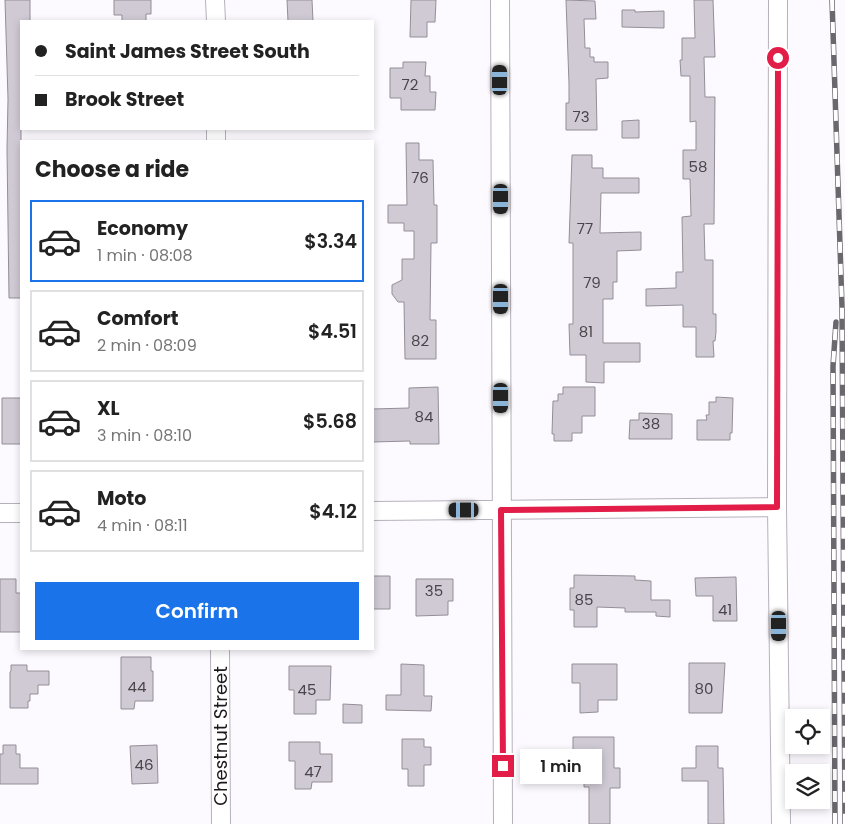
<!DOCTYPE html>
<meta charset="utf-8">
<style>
body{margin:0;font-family:Poppins,sans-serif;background:#f2f2f2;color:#222;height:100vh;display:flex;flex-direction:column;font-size:19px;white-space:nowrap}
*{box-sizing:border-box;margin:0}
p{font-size:16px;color:#767676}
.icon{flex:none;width:28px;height:28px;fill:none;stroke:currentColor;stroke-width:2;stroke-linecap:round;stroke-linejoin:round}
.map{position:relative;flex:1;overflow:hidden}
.sheet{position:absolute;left:20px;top:140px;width:354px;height:510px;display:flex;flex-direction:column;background:#fff;border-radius:0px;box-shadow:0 2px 8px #0003}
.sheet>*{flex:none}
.guide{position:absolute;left:20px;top:20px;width:354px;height:110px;border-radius:0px;box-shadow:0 2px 8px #0003;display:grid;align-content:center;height:110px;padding:0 15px;background:#fff}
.tools{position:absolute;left:785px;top:709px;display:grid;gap:10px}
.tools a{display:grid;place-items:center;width:45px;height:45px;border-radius:0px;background:#fff;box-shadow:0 2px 8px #0003;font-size:25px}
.end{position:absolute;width:22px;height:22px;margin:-11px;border:6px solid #e11d48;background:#fff;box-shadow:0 0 0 2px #fff}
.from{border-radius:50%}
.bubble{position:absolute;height:35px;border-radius:0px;background:#fff;box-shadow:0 2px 8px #0003;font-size:16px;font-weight:600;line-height:35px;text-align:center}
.car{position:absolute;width:15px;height:30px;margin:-15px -8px;border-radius:6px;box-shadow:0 0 4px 1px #0007;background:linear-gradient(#222 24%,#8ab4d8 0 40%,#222 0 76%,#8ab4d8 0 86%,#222 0)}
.guide b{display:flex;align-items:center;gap:18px;height:48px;font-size:19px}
.guide b+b{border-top:1px solid #e0e0e0}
.guide i{width:12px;height:12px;background:#222}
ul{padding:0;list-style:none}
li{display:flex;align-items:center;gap:15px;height:82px;margin:0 10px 8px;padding:0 5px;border:2px solid #e0e0e0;border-radius:0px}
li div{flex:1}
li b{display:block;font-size:19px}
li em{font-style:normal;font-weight:600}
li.on{border-color:#1a73e8}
li>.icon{width:45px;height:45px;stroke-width:1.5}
h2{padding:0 15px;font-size:22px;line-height:60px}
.button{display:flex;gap:10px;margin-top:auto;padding:10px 15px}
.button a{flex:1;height:58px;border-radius:0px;background:#1a73e8;color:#fff;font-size:20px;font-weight:600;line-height:58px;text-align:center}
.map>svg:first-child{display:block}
.building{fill:#d0cad5;stroke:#948e98}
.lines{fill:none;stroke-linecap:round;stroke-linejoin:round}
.minor-casing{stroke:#b6b0bb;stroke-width:20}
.minor{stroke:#fff;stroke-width:18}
.rail-casing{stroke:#6b686d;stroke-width:5.5}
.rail{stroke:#fff;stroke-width:4;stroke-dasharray:11;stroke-linecap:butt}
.route{stroke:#e11d48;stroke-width:6}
.labels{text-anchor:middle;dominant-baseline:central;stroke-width:4;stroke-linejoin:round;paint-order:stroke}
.number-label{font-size:15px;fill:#49454b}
.street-label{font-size:18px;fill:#1c191d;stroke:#fff}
</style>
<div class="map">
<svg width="845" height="824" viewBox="0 0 845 824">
<rect width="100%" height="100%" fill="#fdfaff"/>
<path class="building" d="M 5,0 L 30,0 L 30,21 L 21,21 L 21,298 L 9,298 L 7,149 L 8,99 Z
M 114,0 L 151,0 L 151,14 L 146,14 L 146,21 L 122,21 L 122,15 L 114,15 Z
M 287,0 L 312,0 L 313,21 L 288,21 Z
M 411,0 L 436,0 L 435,22 L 427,22 L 427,37 L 410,37 Z
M 566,0 L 595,1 L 596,19 L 584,19 L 585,48 L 590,48 L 590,57 L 594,57 L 594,62 L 608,62 L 608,78 L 596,79 L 597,130 L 566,130 L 566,103 L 569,103 L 569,84 Z
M 694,0 L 713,0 L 715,57 L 704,57 L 705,97 L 715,97 L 714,224 L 704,224 L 705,260 L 713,260 L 713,314 L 716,314 L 716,332 L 715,341 L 713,341 L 714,357 L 696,357 L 696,327 L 683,327 L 683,305 L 646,306 L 646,289 L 676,288 L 676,272 L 683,272 L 682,217 L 691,216 L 690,179 L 683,179 L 683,150 L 696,150 L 696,121 L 690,122 L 690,76 L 681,76 L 680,60 L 682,60 L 682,38 L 695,38 Z
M 622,10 L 635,10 L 635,12 L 664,11 L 664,28 L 622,27 Z
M 403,62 L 426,62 L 425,76 L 430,76 L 430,92 L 436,92 L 435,110 L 401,110 L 401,98 L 390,98 L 390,68 L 403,68 Z
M 639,120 L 639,138 L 622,138 L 622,121 Z
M 406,143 L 419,143 L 419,160 L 433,160 L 434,205 L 437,205 L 437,243 L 431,243 L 430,320 L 436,320 L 436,359 L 405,359 L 404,302 L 398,302 L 392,294 L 392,285 L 402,280 L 402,259 L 414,259 L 414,231 L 404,231 L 404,223 L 388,223 L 388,205 L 407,205 Z
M 572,155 L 592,155 L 592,168 L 603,168 L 603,178 L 639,178 L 639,193 L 601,193 L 600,233 L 641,232 L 641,250 L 617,251 L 617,282 L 613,282 L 613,299 L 603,299 L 603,343 L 640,343 L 640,362 L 604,362 L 604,383 L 586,382 L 586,355 L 570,355 L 569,324 L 573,324 L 573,243 L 569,243 Z
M 438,387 L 439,444 L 410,444 L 410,441 L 372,442 L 372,409 L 409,408 L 409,388 Z
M 563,387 L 595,387 L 595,416 L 582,416 L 582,433 L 572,433 L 572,441 L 554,441 L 554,434 L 552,434 L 553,401 L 558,401 L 558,394 L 563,394 Z
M 716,397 L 733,398 L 732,433 L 730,433 L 730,440 L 697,440 L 697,420 L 707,420 L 706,415 L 709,415 L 709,402 L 716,402 Z
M 2,398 L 21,398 L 21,444 L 2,444 Z
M 639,413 L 672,414 L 672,439 L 629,439 L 630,420 L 639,420 Z
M 574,575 L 635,576 L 635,580 L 651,581 L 651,600 L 670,600 L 670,617 L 656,616 L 656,612 L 625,612 L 625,608 L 597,607 L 597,627 L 574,627 L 574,610 L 570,610 L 570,588 L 574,588 Z
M 372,576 L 390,576 L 390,609 L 372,609 Z
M 736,577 L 737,621 L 713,621 L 713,596 L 696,596 L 695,578 Z
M 0,579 L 16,579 L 16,593 L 21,593 L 21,632 L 0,632 Z
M 416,579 L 453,579 L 453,601 L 448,601 L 448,615 L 416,616 Z
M 121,657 L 151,657 L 151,671 L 153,671 L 153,701 L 135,701 L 134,709 L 121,709 Z
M 689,663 L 725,663 L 722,713 L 689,713 Z
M 401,664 L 424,665 L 424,696 L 432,696 L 431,711 L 386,710 L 386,695 L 401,695 Z
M 572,664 L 617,664 L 617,700 L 598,700 L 598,712 L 580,713 L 580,683 L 572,683 Z
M 11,665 L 27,665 L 27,671 L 49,671 L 49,685 L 38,685 L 38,694 L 30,694 L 30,701 L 28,701 L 28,708 L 10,708 L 10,672 L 11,671 Z
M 289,666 L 331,666 L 330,700 L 316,700 L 316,714 L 294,714 L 294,690 L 289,690 Z
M 343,704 L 362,705 L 362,723 L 343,723 Z
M 573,737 L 614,737 L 614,768 L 620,768 L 620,788 L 610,788 L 610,824 L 589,824 L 589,787 L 584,787 L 584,758 L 573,758 Z
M 402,739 L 424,739 L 424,747 L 431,747 L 431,765 L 424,765 L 424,786 L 408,786 L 408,769 L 402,769 Z
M 289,742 L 320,742 L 320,754 L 332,754 L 332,782 L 312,782 L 311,789 L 295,789 L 295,761 L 289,761 Z
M 3,745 L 16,745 L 16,754 L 20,754 L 20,768 L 38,768 L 38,784 L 0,784 L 0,754 L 3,754 Z
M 157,745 L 158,783 L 132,784 L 130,746 Z
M 696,746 L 718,746 L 718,768 L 723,768 L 724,824 L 708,824 L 708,781 L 682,781 L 682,768 L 696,768 Z"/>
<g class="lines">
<defs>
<path id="minor" d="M 215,0 L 216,21
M 500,0 L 503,824
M 778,0 L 777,507 L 781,824
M 216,129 L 216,141
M 372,511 L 777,507
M 0,513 L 21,513
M 220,649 L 221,824"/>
</defs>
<use href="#minor" class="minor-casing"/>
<use href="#minor" class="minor"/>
<defs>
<path id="rail" d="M 832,0 L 842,307 L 845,824
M 835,824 L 833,366 L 836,322"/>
</defs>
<use href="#rail" class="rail-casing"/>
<use href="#rail" class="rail"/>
</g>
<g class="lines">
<path class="route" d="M 503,766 L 501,510 L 777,507 L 778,58"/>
</g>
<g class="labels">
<g class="number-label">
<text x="410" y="84">72</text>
<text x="581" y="116">73</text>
<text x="698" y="166">58</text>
<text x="420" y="177">76</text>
<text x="585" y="228">77</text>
<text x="592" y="282">79</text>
<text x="586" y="331">81</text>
<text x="420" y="340">82</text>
<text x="424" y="416">84</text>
<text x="651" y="423">38</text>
<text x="434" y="590">35</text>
<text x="584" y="599">85</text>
<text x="725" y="609">41</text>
<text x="137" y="686">44</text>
<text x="704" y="688">80</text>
<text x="307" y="689">45</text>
<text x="144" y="764">46</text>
<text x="313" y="771">47</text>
</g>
<g class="street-label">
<text transform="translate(220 736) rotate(-90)">Chestnut Street</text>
</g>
</g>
</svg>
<div class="tools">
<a><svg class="icon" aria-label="locate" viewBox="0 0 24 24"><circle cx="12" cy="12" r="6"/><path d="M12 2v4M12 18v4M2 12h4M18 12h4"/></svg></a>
<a><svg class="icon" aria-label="layers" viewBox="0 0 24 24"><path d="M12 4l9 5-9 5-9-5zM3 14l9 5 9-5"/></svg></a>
</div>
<i class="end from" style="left:778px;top:58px"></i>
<i class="end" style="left:503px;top:766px"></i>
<div class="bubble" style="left:520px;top:749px;width:82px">1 min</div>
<i class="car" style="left:500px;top:80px;rotate:0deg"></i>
<i class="car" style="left:501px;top:199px;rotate:180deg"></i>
<i class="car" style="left:501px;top:299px;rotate:180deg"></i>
<i class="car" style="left:501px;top:398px;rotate:180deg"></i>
<i class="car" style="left:464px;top:510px;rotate:270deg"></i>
<i class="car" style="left:779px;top:626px;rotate:180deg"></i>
<div class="guide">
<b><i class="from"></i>Saint James Street South</b>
<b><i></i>Brook Street</b>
</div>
<section class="sheet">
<h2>Choose a ride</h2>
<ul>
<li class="on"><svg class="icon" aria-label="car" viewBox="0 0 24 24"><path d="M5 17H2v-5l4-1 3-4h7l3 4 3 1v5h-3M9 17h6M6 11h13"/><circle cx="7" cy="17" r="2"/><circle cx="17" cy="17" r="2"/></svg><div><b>Economy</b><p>1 min · 08:08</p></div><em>$3.34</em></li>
<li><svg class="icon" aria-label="car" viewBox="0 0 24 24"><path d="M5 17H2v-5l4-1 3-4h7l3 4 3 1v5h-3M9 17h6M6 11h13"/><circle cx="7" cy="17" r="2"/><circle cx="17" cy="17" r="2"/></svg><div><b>Comfort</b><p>2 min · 08:09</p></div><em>$4.51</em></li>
<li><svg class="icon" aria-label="car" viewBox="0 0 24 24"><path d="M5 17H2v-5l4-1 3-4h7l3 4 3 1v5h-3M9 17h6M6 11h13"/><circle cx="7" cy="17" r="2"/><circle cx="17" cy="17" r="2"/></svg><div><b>XL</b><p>3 min · 08:10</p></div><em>$5.68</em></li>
<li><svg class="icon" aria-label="car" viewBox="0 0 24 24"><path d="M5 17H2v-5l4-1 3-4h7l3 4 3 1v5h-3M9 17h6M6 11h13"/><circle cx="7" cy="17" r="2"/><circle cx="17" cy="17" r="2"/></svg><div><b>Moto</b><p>4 min · 08:11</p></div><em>$4.12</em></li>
</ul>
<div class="button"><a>Confirm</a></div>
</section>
</div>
